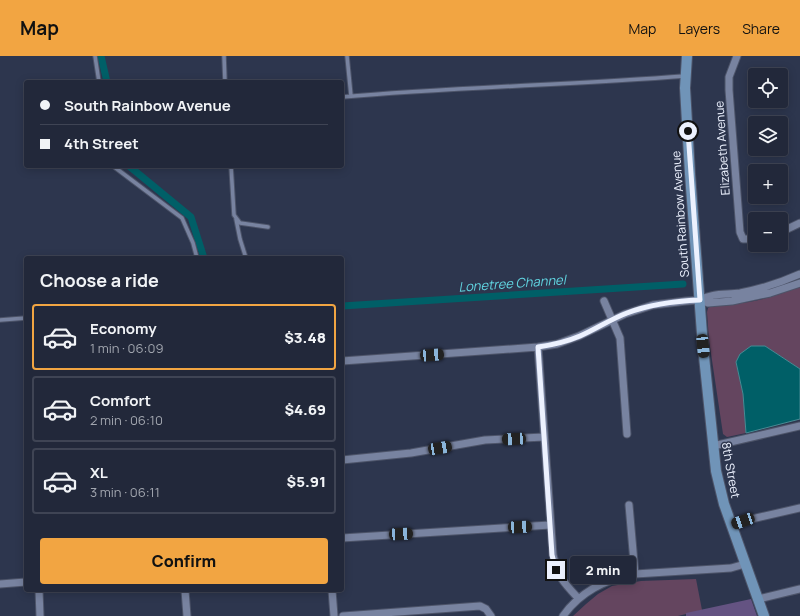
<!DOCTYPE html>
<meta charset="utf-8">
<style>
body{margin:0;font-family:Manrope,sans-serif;background:#2e3445;color:#f1f3f6;height:100vh;display:flex;flex-direction:column;font-size:15px;white-space:nowrap}
*{box-sizing:border-box;margin:0}
p{font-size:13px;color:#a2a6af}
.icon{flex:none;width:22px;height:22px;fill:none;stroke:currentColor;stroke-width:2;stroke-linecap:round;stroke-linejoin:round}
.map{position:relative;flex:1;overflow:hidden}
.details{position:absolute;left:24px;top:200px;width:320px;height:336px;display:flex;flex-direction:column;background:#22283a;border-radius:4px;box-shadow:0 2px 10px #0003,0 0 0 1px #3f4454}
.details>*{flex:none}
.top-card{position:absolute;left:24px;top:24px;width:320px;height:88px;border-radius:4px;box-shadow:0 2px 10px #0003,0 0 0 1px #3f4454;display:grid;align-content:center;height:88px;padding:0 16px;background:#22283a}
.fabs{position:absolute;left:748px;top:12px;display:grid;gap:8px}
.fabs a{display:grid;place-items:center;width:40px;height:40px;border-radius:4px;background:#22283a;box-shadow:0 2px 10px #0003,0 0 0 1px #3f4454;font-size:20px}
.end{position:absolute;width:18px;height:18px;margin:-9px;border:5px solid #ecf1fe;background:#111;box-shadow:0 0 0 2px #111}
.from{border-radius:50%}
.bubble{position:absolute;height:28px;border-radius:4px;background:#22283a;box-shadow:0 2px 10px #0003,0 0 0 1px #3f4454;font-size:13px;font-weight:800;line-height:28px;text-align:center}
.car{position:absolute;width:12px;height:24px;margin:-12px -6px;border-radius:5px;box-shadow:0 0 3px 1px #0007;background:linear-gradient(#222 24%,#8ab4d8 0 40%,#222 0 76%,#8ab4d8 0 86%,#222 0)}
.top-card b{display:flex;align-items:center;gap:14px;height:38px;font-size:15px}
.top-card b+b{border-top:1px solid #3f4454}
.top-card i{width:10px;height:10px;background:#f1f3f6}
ul{padding:0;list-style:none}
li{display:flex;align-items:center;gap:12px;height:66px;margin:0 8px 6px;padding:0 8px;border:2px solid #3f4454;border-radius:4px}
li div{flex:1}
li b{display:block;font-size:15px}
li em{font-style:normal;font-weight:800}
li.on{border-color:#f2a542}
li>.icon{width:36px;height:36px;stroke-width:1.5}
h2{padding:0 16px;font-size:18px;line-height:48px}
.primary-button{display:flex;gap:8px;margin-top:auto;padding:8px 16px}
.primary-button a{flex:1;height:46px;border-radius:4px;background:#f2a542;color:#111;font-size:16px;font-weight:800;line-height:46px;text-align:center}
header{display:flex;align-items:center;gap:24px;box-sizing:border-box;height:56px;padding:0 20px;background:#f2a542;color:#111}
header strong{font-size:19px}
nav{display:flex;gap:22px;margin-inline-start:auto;font-size:14px}
.map>svg:first-child{display:block}
.green{fill:#64455f}
.water{fill:#005f67;stroke:#478b94}
.lines{fill:none;stroke-linecap:round;stroke-linejoin:round}
.canal{stroke:#005f67;stroke-width:7}
.building{fill:#645382}
.lane-casing{stroke:#4d5469;stroke-width:5.5}
.street-casing{stroke:#4d5469;stroke-width:9}
.secondary-casing{stroke:#4d5469;stroke-width:12}
.lane{stroke:#7883a0;stroke-width:3.5}
.street{stroke:#7883a0;stroke-width:7}
.secondary{stroke:#7094b8;stroke-width:10}
.route{stroke:#ecf1fe;stroke-width:5}
.labels{text-anchor:middle;dominant-baseline:central;stroke-width:3;stroke-linejoin:round;paint-order:stroke}
.street-label{font-size:12px;fill:#ecf1fe;stroke:#2d364e}
.water-label{font-size:13px;font-style:italic;fill:#61d6e2;stroke:#2d364e}
</style>
<header>
<strong>Map</strong>
<nav><a>Map</a><a>Layers</a><a>Share</a></nav>
</header>
<div class="map">
<svg width="800" height="560" viewBox="0 0 800 560">
<rect width="100%" height="100%" fill="#2d364e"/>
<path class="green" d="M 800,230 L 800,313 L 765,290 L 736,306 L 743,338 L 746,377 L 727,381 L 723,378 L 709,284 L 707,256 L 708,252 C 717,246 738,248 749,246 C 766,243 783,237 800,230 Z
M 696,523 L 702,554 L 678,560 L 573,560 L 586,548 L 598,538 L 612,530 L 641,525 Z"/>
<path class="water" d="M 751,290 L 765,290 L 800,313 L 800,363 L 746,377 L 743,338 L 736,306 L 740,298 Z"/>
<g class="lines">
<path class="canal" d="M 101,0 L 107,26
M 129,110 L 191,161 L 204,202
M 342,250 L 683,228"/>
</g>
<path class="building" d="M 751,543 L 757,560 L 686,560 L 686,557 Z"/>
<g class="lines">
<defs>
<path id="lane" d="M 95,0 L 99,26
M 224,0 L 225,26
M 347,0 L 351,40
M 342,41 C 456,31 571,29 685,20
M 113,110 L 182,162 L 193,187 L 197,202
M 231,110 L 234,159 L 240,167 L 268,171
M 236,163 L 240,183 L 246,202
M 0,264 L 26,262"/>
<path id="street" d="M 737,0 L 729,21 L 729,34 L 740,176 L 743,183 L 755,183
M 781,176 L 800,167
M 700,244 C 712,237 726,239 740,237 C 761,233 780,227 800,218
M 604,245 L 620,282 L 627,378
M 538,291 L 553,499 C 558,521 563,526 578,542
M 342,305 L 538,291 L 557,288 L 579,280 L 625,258 L 653,249 L 686,245 L 700,244 L 708,247 L 732,245 L 770,237 L 800,227
M 713,390 L 800,370
M 342,404 L 411,397 L 485,384 L 544,381
M 629,449 L 635,518
M 731,469 L 743,465 L 800,452
M 342,482 L 550,469
M 0,528 L 26,526
M 39,534 L 40,560
M 185,534 L 187,560
M 332,534 L 334,560
M 758,543 L 800,533
M 343,560 L 480,550 L 486,553 L 491,560
M 563,560 C 580,536 606,523 635,518 L 731,512 L 745,508"/>
<path id="secondary" d="M 687,0 L 685,32 L 690,118 L 703,291 L 716,415 L 724,448 L 764,560"/>
</defs>
<use href="#lane" class="lane-casing"/>
<use href="#street" class="street-casing"/>
<use href="#secondary" class="secondary-casing"/>
<use href="#lane" class="lane"/>
<use href="#street" class="street"/>
<use href="#secondary" class="secondary"/>
</g>
<g class="lines">
<path class="route" d="M 556,514 L 552,499 L 550,469 L 538,291 C 552,289 566,286 580,280 C 596,273 611,263 627,257 C 651,248 675,245 700,244 L 688,75"/>
</g>
<g class="labels">
<g class="street-label">
<text transform="translate(722 92) rotate(-94)">Elizabeth Avenue</text>
<text transform="translate(680 158) rotate(-94)">South Rainbow Avenue</text>
<text transform="translate(731 414) rotate(80)">8th Street</text>
</g>
<g class="water-label">
<text transform="translate(512 227) rotate(-4)">Lonetree Channel</text>
</g>
</g>
</svg>
<div class="fabs">
<a><svg class="icon" aria-label="locate" viewBox="0 0 24 24"><circle cx="12" cy="12" r="6"/><path d="M12 2v4M12 18v4M2 12h4M18 12h4"/></svg></a>
<a><svg class="icon" aria-label="layers" viewBox="0 0 24 24"><path d="M12 4l9 5-9 5-9-5zM3 14l9 5 9-5"/></svg></a>
<a>+</a>
<a>−</a>
</div>
<i class="end from" style="left:688px;top:75px"></i>
<i class="end" style="left:556px;top:514px"></i>
<div class="bubble" style="left:570px;top:500px;width:66px">2 min</div>
<i class="car" style="left:703px;top:290px;rotate:174deg"></i>
<i class="car" style="left:432px;top:299px;rotate:86deg"></i>
<i class="car" style="left:514px;top:383px;rotate:267deg"></i>
<i class="car" style="left:440px;top:392px;rotate:80deg"></i>
<i class="car" style="left:743px;top:465px;rotate:251deg"></i>
<i class="car" style="left:520px;top:471px;rotate:87deg"></i>
<i class="car" style="left:401px;top:478px;rotate:87deg"></i>
<div class="top-card">
<b><i class="from"></i>South Rainbow Avenue</b>
<b><i></i>4th Street</b>
</div>
<section class="details">
<h2>Choose a ride</h2>
<ul>
<li class="on"><svg class="icon" aria-label="car" viewBox="0 0 24 24"><path d="M5 17H2v-5l4-1 3-4h7l3 4 3 1v5h-3M9 17h6M6 11h13"/><circle cx="7" cy="17" r="2"/><circle cx="17" cy="17" r="2"/></svg><div><b>Economy</b><p>1 min · 06:09</p></div><em>$3.48</em></li>
<li><svg class="icon" aria-label="car" viewBox="0 0 24 24"><path d="M5 17H2v-5l4-1 3-4h7l3 4 3 1v5h-3M9 17h6M6 11h13"/><circle cx="7" cy="17" r="2"/><circle cx="17" cy="17" r="2"/></svg><div><b>Comfort</b><p>2 min · 06:10</p></div><em>$4.69</em></li>
<li><svg class="icon" aria-label="car" viewBox="0 0 24 24"><path d="M5 17H2v-5l4-1 3-4h7l3 4 3 1v5h-3M9 17h6M6 11h13"/><circle cx="7" cy="17" r="2"/><circle cx="17" cy="17" r="2"/></svg><div><b>XL</b><p>3 min · 06:11</p></div><em>$5.91</em></li>
</ul>
<div class="primary-button"><a>Confirm</a></div>
</section>
</div>
